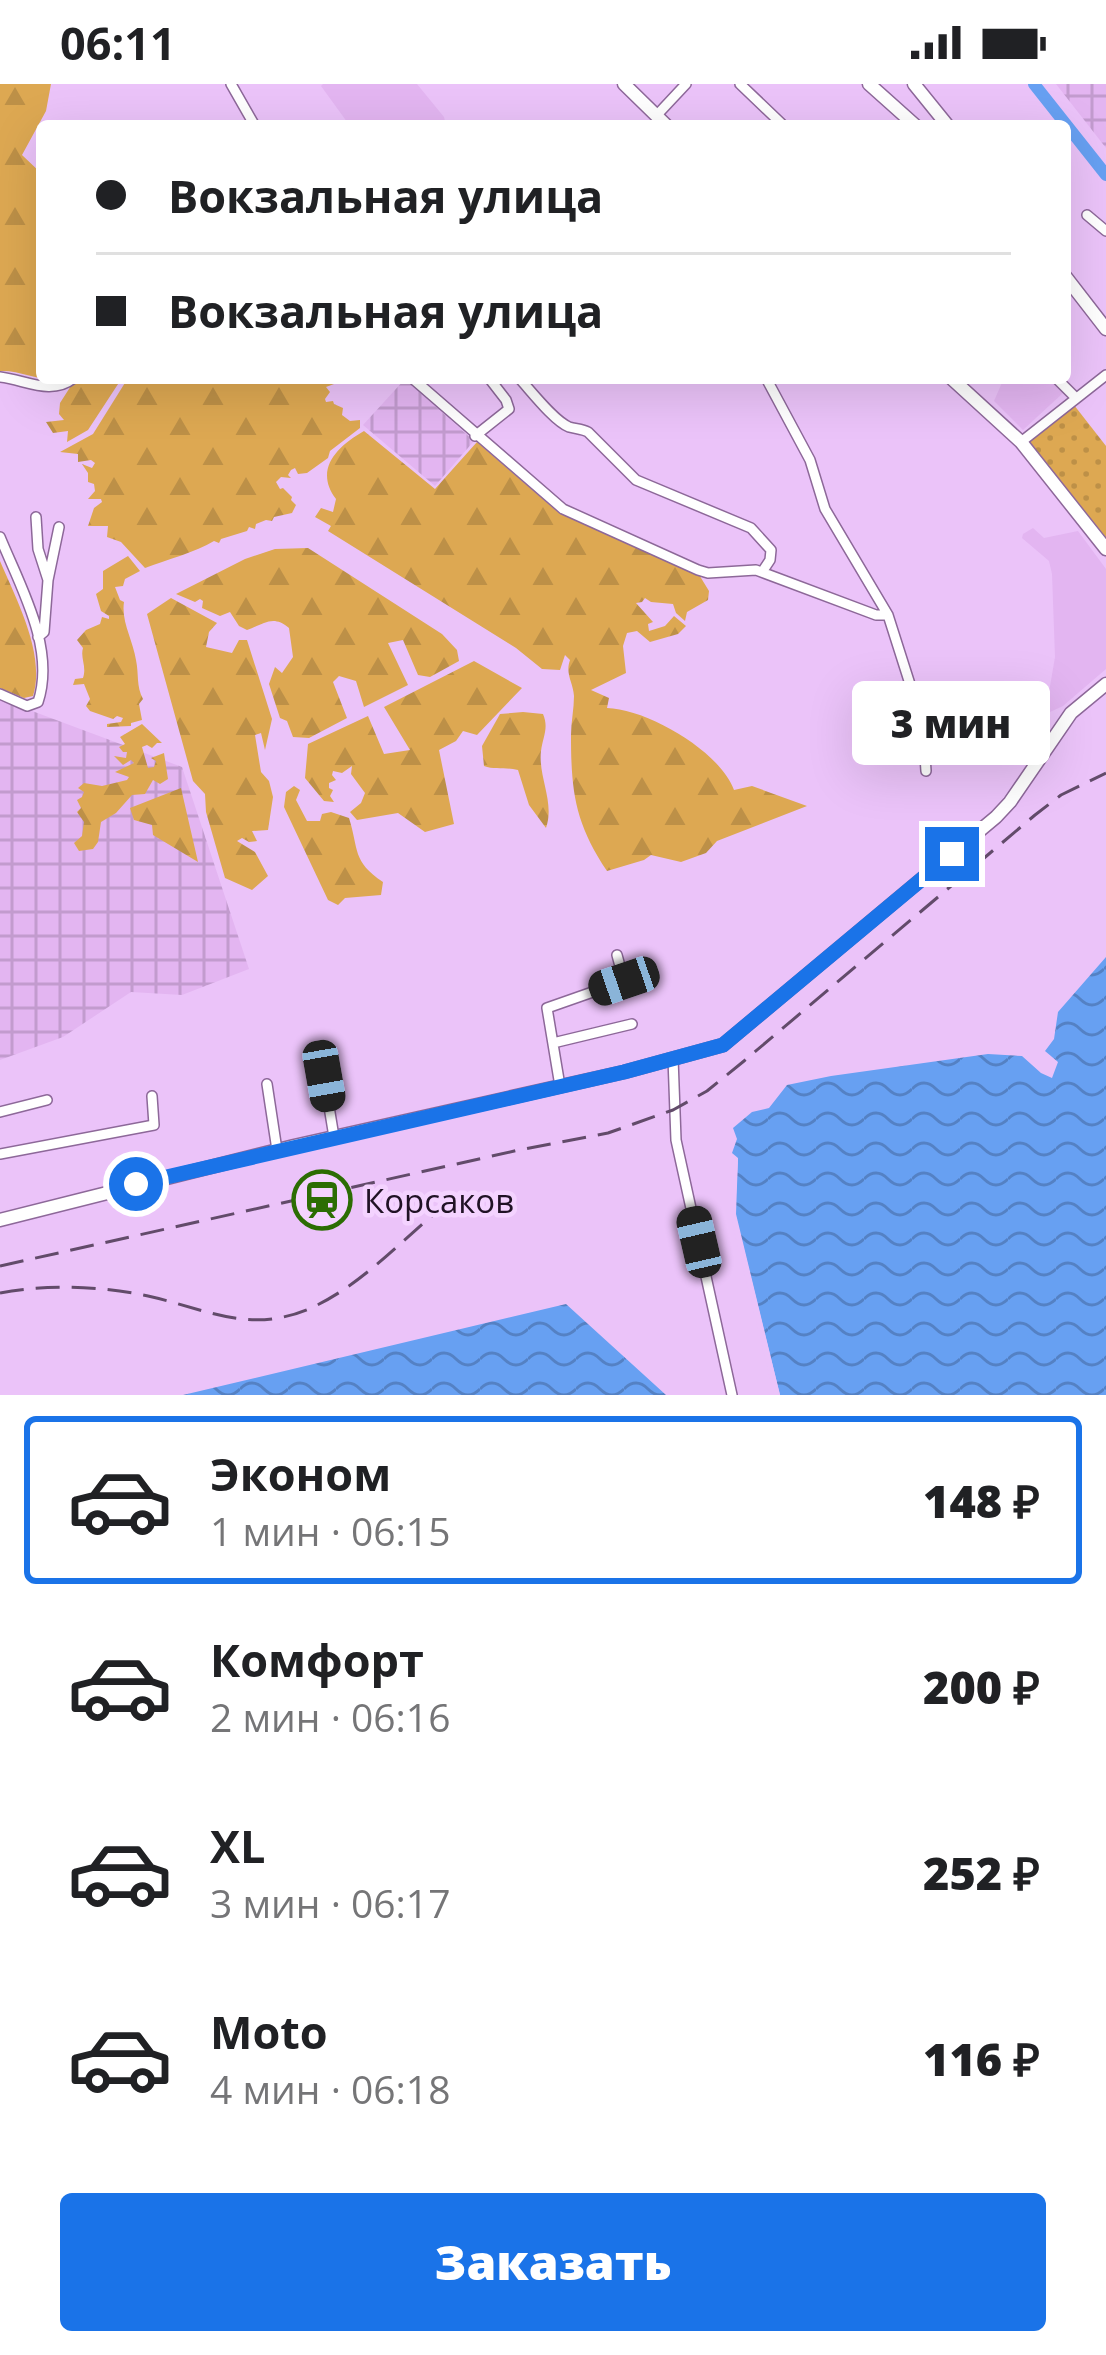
<!DOCTYPE html>
<html lang="ru">
<meta charset="utf-8">
<style>
body{margin:0;font-family:"Open Sans",sans-serif;background:#f6f6f6;color:#202124;height:100vh;display:flex;flex-direction:column;font-size:45px;white-space:nowrap}
*{box-sizing:border-box;margin:0}
p{font-size:39px;color:#757577}
.icon{flex:none;width:66px;height:66px;fill:none;stroke:currentColor;stroke-width:2;stroke-linecap:round;stroke-linejoin:round}
.map{position:relative;height:1311px;overflow:hidden}
.sheet{display:flex;flex-direction:column;background:#fff;flex:1}
.sheet>*{flex:none}
.top-card{position:absolute;left:36px;top:36px;width:1035px;height:264px;border-radius:12px;box-shadow:0 12px 48px #0002;display:grid;align-content:center;height:264px;padding:0 60px;background:#fff}
.end{position:absolute;width:54px;height:54px;margin:-27px;border:15px solid #1a73e8;background:#fff;box-shadow:0 0 0 6px #fff}
.from{border-radius:50%}
.bubble{position:absolute;height:84px;border-radius:12px;background:#fff;box-shadow:0 12px 48px #0002;font-size:39px;font-weight:800;line-height:84px;text-align:center}
.car{position:absolute;width:36px;height:72px;margin:-36px -18px;border-radius:15px;box-shadow:0 0 9px 3px #0007;background:linear-gradient(#222 24%,#8ab4d8 0 40%,#222 0 76%,#8ab4d8 0 86%,#222 0)}
.top-card b{display:flex;align-items:center;gap:42px;height:114px;font-size:45px}
.top-card b+b{border-top:3px solid #e0e0e0}
.top-card i{width:30px;height:30px;background:#202124}
ul{padding:21px 0 0;list-style:none}
li{display:flex;align-items:center;gap:36px;height:168px;margin:0 24px 18px;padding:0 36px;border:6px solid transparent;border-radius:12px}
li div{flex:1}
li b{display:block;font-size:45px}
li em{font-style:normal;font-weight:800}
li.current{border-color:#1a73e8}
li>.icon{width:108px;height:108px;stroke-width:1.5}
.action{display:flex;gap:24px;margin-top:auto;padding:24px 60px}
.action a{flex:1;height:138px;border-radius:12px;background:#1a73e8;color:#fff;font-size:48px;font-weight:800;line-height:138px;text-align:center}
.status{display:flex;justify-content:space-between;align-items:center;height:84px;padding:0 60px;background:#fff;direction:ltr}
.status svg{height:33px;fill:currentColor}
.map>svg:first-child{display:block}
.built{fill:#e3b5f1}
.industrial{fill:url(#industrial-grid)}
.grass{fill:url(#grass-dots)}
.forest{fill:url(#forest-firs)}
.water{fill:url(#water-waves)}
.pier{fill:#ebc3f9}
.lines{fill:none;stroke-linecap:round;stroke-linejoin:round}
.river{stroke:#67a0f2;stroke-width:12}
.minor-casing{stroke:#8d6899;stroke-width:12}
.major-casing{stroke:#8d6899;stroke-width:15}
.minor{stroke:#fff;stroke-width:9}
.major{stroke:#fff;stroke-width:12}
.rail{stroke:#624b6a;stroke-width:3;stroke-dasharray:24 12;stroke-linecap:butt}
.route{stroke:#1a73e8;stroke-width:15}
.labels{text-anchor:middle;dominant-baseline:central;stroke-width:9;stroke-linejoin:round;paint-order:stroke}
.poi-label{font-size:33px;fill:#201225;stroke:#f4d3ff;text-anchor:start}
</style>
<div class="status"><b>06:11</b><svg viewBox="0 0 49 12"><path d="M0 12V9h3v3zM5 12V6h3v6zM10 12V3h3v9zM15 12V0h3v12zM26 1h20v11H26zM47 4h2v5h-2z"/></svg></div>
<div class="map">
<svg width="1106" height="1311" viewBox="0 0 1106 1311">
<defs>
<pattern id="industrial-grid" width="8" height="8" patternUnits="userSpaceOnUse" patternTransform="scale(3)"><rect width="8" height="8" fill="#e3b5f1"/><path d="M0 4h8M4 0v8" fill="none" stroke="#c29bce"/></pattern>
<pattern id="grass-dots" width="8" height="8" patternUnits="userSpaceOnUse" patternTransform="scale(3)"><rect width="8" height="8" fill="#dda852"/><path d="M2 2h.1M6 6h.1" fill="none" stroke="#bd9047" stroke-width="1.8" stroke-linecap="round"/></pattern>
<pattern id="forest-firs" width="22" height="20" patternUnits="userSpaceOnUse" patternTransform="scale(3)"><rect width="22" height="20" fill="#dda852"/><path d="M5 1l3.5 6h-7zM16 11l3.5 6h-7z" fill="#bd9047"/></pattern>
<pattern id="water-waves" width="16" height="10" patternUnits="userSpaceOnUse" patternTransform="scale(3)"><rect width="16" height="10" fill="#67a0f2"/><path d="M0 5q4-4 8 0t8 0" fill="none" stroke="#5481c4"/></pattern>
</defs>
<rect width="100%" height="100%" fill="#ebc3f9"/>
<path class="built" d="M 323,0 L 417,0 L 444,33 L 446,42 L 350,42 L 321,2 Z
M 1004,294 L 1047,294 L 1063,309 L 1023,346 L 994,317 Z
M 1033,444 L 1044,454 L 1078,447 L 1106,485 L 1106,585 L 1063,622 L 1050,628 L 1048,614 L 1055,573 L 1052,490 L 1049,477 L 1022,454 L 1023,450 Z"/>
<path class="industrial" d="M 1056,0 L 1106,0 L 1106,64 Z
M 405,295 L 474,357 L 435,402 L 363,341 Z
M 0,615 L 182,683 L 249,885 L 182,911 L 131,908 L 63,953 L 0,976 Z"/>
<path class="grass" d="M 1074,321 L 1106,362 L 1106,454 L 1029,357 Z"/>
<path class="forest" d="M 0,0 L 51,0 L 46,27 L 22,71 L 42,90 L 42,294 L 65,294 C 42,300 23,286 0,287 Z
M 76,294 L 122,294 L 88,346 L 67,358 L 68,347 L 53,349 L 46,338 L 64,336 L 59,330 L 60,319 Z
M 128,294 L 327,294 L 334,300 L 326,303 L 330,308 L 325,315 L 326,318 L 333,317 L 334,320 L 343,324 L 342,331 L 350,337 L 360,336 L 360,344 L 330,367 L 328,374 L 307,389 L 298,390 L 295,384 L 291,386 L 288,391 L 291,394 L 281,393 L 276,398 L 280,405 L 283,404 L 292,413 L 291,416 L 296,421 L 292,429 L 274,433 L 272,437 L 266,436 L 256,440 L 255,445 L 249,443 L 247,447 L 221,455 L 219,459 L 214,457 C 196,468 166,476 145,484 L 121,458 L 107,453 L 108,442 L 88,442 L 94,424 L 102,418 L 101,415 L 88,415 L 95,407 L 94,400 L 88,398 L 88,389 L 82,380 L 92,384 L 95,379 L 91,376 L 78,378 L 78,370 L 60,368 L 93,350 Z
M 364,347 L 435,405 L 477,358 L 559,429 L 698,489 L 709,507 L 708,516 L 687,528 L 685,537 L 676,529 L 673,520 L 651,518 L 645,514 L 642,518 L 636,519 L 653,538 L 648,540 L 649,547 L 665,542 L 674,532 L 686,542 L 678,550 L 650,558 L 637,547 L 627,549 L 623,562 L 626,589 L 591,606 L 609,614 L 607,624 C 647,625 720,667 734,706 L 752,702 L 807,722 L 717,757 L 706,769 L 681,778 L 651,771 L 644,776 L 607,787 C 575,739 571,708 571,651 C 571,638 574,625 574,612 C 573,598 565,590 570,576 L 565,571 L 560,586 L 542,585 L 516,564 L 328,447 L 331,442 L 315,433 L 321,424 L 333,428 L 336,415 C 314,386 336,363 364,347 Z
M 308,464 L 442,550 L 457,566 L 459,577 L 430,593 L 418,591 L 403,556 L 388,559 L 408,601 L 364,623 L 356,597 L 339,592 L 333,598 L 347,634 L 309,654 L 293,653 L 287,637 L 280,634 L 269,600 L 275,583 L 282,589 L 293,573 L 289,544 C 273,530 264,540 247,546 L 239,542 L 230,528 L 220,532 L 202,524 L 203,517 L 200,515 L 195,518 L 176,510 L 245,475 L 275,465 Z
M 128,472 L 140,487 L 125,495 L 123,502 L 115,503 L 120,516 L 124,518 C 121,538 133,556 136,576 C 139,590 136,602 143,615 L 139,620 L 142,636 L 131,639 L 131,642 L 107,643 L 107,640 L 121,638 L 123,634 L 117,632 L 113,635 L 90,627 L 86,622 L 90,615 L 84,600 L 73,601 L 75,595 L 83,594 C 87,582 80,574 83,564 L 77,556 L 86,546 L 100,540 L 102,533 L 109,535 L 109,532 L 101,527 L 96,510 L 103,505 L 103,487 Z
M 0,477 C 16,515 46,570 33,612 L 24,614 L 0,604 Z
M 171,514 L 217,539 L 209,548 L 206,563 L 232,569 L 239,556 L 247,556 L 272,635 L 265,666 L 261,649 L 255,651 L 261,688 L 269,697 L 273,713 L 268,746 L 252,747 L 257,757 L 249,758 L 242,754 L 237,757 L 255,768 L 268,792 L 252,806 L 225,794 L 206,728 L 205,710 L 193,697 L 147,530 Z
M 474,577 L 522,604 L 477,651 L 463,647 L 456,657 L 439,666 L 454,740 L 425,748 L 398,729 L 357,736 L 350,728 L 361,719 L 365,709 L 351,690 L 352,682 L 342,689 L 333,687 L 332,691 L 336,696 L 329,699 L 329,704 L 333,706 L 330,712 L 334,718 L 324,717 L 305,694 L 308,660 L 368,632 L 384,670 L 410,666 L 384,623 Z
M 523,628 L 543,630 C 549,644 543,652 541,667 C 538,693 555,718 546,744 L 529,721 L 518,686 C 506,683 495,686 484,682 L 482,662 L 500,630 Z
M 142,640 L 162,659 L 157,659 L 152,664 L 147,661 L 142,663 L 148,684 L 154,683 L 156,677 L 151,674 L 164,669 L 168,695 L 160,700 L 153,696 L 145,710 L 132,711 L 116,729 L 101,738 L 98,758 L 93,765 L 79,767 L 74,759 L 82,752 L 84,738 L 77,728 L 81,724 L 77,716 L 82,713 L 84,708 L 78,704 L 84,699 L 102,702 L 127,696 L 129,693 L 115,688 L 134,679 L 131,676 L 123,681 L 114,672 L 126,674 L 127,668 L 123,668 L 119,663 L 125,660 L 120,653 Z
M 294,702 L 300,706 L 296,716 L 307,737 L 320,737 L 322,730 L 331,728 L 349,734 C 359,766 352,777 383,798 L 381,811 L 345,814 L 338,821 L 328,816 L 284,723 L 286,708 Z
M 181,704 L 198,778 L 153,751 L 152,741 L 134,736 L 130,724 Z"/>
<path class="water" d="M 1106,873 L 1106,1311 L 780,1311 L 736,1130 L 738,1074 L 732,1069 L 737,1055 L 733,1044 L 752,1028 L 769,1024 L 787,1001 L 831,992 L 988,970 L 1022,972 L 1041,989 L 1052,994 L 1058,978 L 1045,967 L 1054,955 L 1058,928 Z
M 566,1220 L 666,1311 L 183,1311 Z"/>
<path class="pier" d="M 738,1075 L 735,1129 L 780,1311 L 774,1311 L 730,1130 L 732,1077 Z"/>
<g class="lines">
<path class="river" d="M 1034,0 L 1106,91"/>
<defs>
<path id="minor" d="M 231,0 L 255,42
M 740,0 L 784,42
M 656,32 L 686,0
M 1087,131 L 1106,147
M 0,293 C 26,296 51,312 74,294
M 412,294 L 563,425 L 698,486 L 708,489 L 756,486 L 876,531 L 888,531
M 519,294 C 531,307 554,337 569,343 C 576,345 582,345 588,348 L 636,396 L 751,444 L 771,466 L 770,476 L 762,488
M 766,294 L 810,376 L 825,425 L 888,531 L 923,641 L 926,687
M 1056,294 L 1075,313
M 475,352 L 509,325 L 506,316 L 489,294
M 1021,358 L 1106,291
M 36,433 L 38,465 L 48,496 L 44,548 L 38,553
M 0,453 C 20,502 56,564 38,618 L 27,622 L 0,610
M 48,496 L 59,443
M 553,959 L 632,940
M 673,974 L 676,1056 L 732,1311
M 324,992 L 334,1053
M 267,1000 L 277,1066
M 560,1002 L 547,924 L 624,897 L 617,871
M 0,1028 L 47,1016
M 0,1070 L 154,1041 L 152,1012"/>
<path id="major" d="M 624,0 L 667,42
M 869,0 L 916,42
M 914,0 L 948,42
M 1065,192 L 1106,245
M 951,294 L 1021,358 L 1106,465
M 0,1136 L 294,1062 L 624,988 L 723,961 L 996,733 L 1010,718 L 1071,629 L 1106,600"/>
</defs>
<use href="#minor" class="minor-casing"/>
<use href="#major" class="major-casing"/>
<use href="#minor" class="minor"/>
<use href="#major" class="major"/>
<path class="rail" d="M 0,1182 L 519,1066 L 608,1049 L 673,1026 L 707,1007 L 744,977 L 1035,731 L 1061,711 L 1106,689
M 0,1209 C 47,1200 101,1202 148,1212 C 207,1225 249,1251 311,1224 C 368,1198 409,1147 458,1111"/>
</g>
<g class="lines">
<path class="route" d="M 136,1100 L 624,988 L 723,961 L 952,770"/>
</g>
<defs>
<symbol id="station-ring" viewBox="-11 -11 22 22"><circle r="9.5" fill="#f4d3ff" stroke="#2c6d03" stroke-width="1.5"/><path d="M-3-6H3Q5-6 5-4V2Q5 4 3 4L4.5 6H3L1.5 4h-3L-3 6H-4.5L-3 4Q-5 4-5 2V-4Q-5-6-3-6ZM-3.5-4v3h7v-3ZM-3.5 1v1.5H-2V1ZM2 1v1.5H3.5V1Z" fill="#2c6d03"/></symbol>
</defs>
<g fill-rule="evenodd">
<use href="#station-ring" x="289" y="1083" width="66" height="66"/>
</g>
<g class="labels">
<g class="poi-label">
<text x="364" y="1116">Корсаков</text>
</g>
</g>
</svg>
<i class="end from" style="left:136px;top:1100px"></i>
<i class="end" style="left:952px;top:770px"></i>
<div class="bubble" style="left:852px;top:597px;width:198px">3 мин</div>
<i class="car" style="left:624px;top:897px;rotate:251deg"></i>
<i class="car" style="left:324px;top:992px;rotate:170deg"></i>
<i class="car" style="left:699px;top:1158px;rotate:347deg"></i>
<div class="top-card">
<b><i class="from"></i>Вокзальная улица</b>
<b><i></i>Вокзальная улица</b>
</div>
</div>
<section class="sheet">
<ul>
<li class="current"><svg class="icon" aria-label="car" viewBox="0 0 24 24"><path d="M5 17H2v-5l4-1 3-4h7l3 4 3 1v5h-3M9 17h6M6 11h13"/><circle cx="7" cy="17" r="2"/><circle cx="17" cy="17" r="2"/></svg><div><b>Эконом</b><p>1 мин · 06:15</p></div><em>148 ₽</em></li>
<li><svg class="icon" aria-label="car" viewBox="0 0 24 24"><path d="M5 17H2v-5l4-1 3-4h7l3 4 3 1v5h-3M9 17h6M6 11h13"/><circle cx="7" cy="17" r="2"/><circle cx="17" cy="17" r="2"/></svg><div><b>Комфорт</b><p>2 мин · 06:16</p></div><em>200 ₽</em></li>
<li><svg class="icon" aria-label="car" viewBox="0 0 24 24"><path d="M5 17H2v-5l4-1 3-4h7l3 4 3 1v5h-3M9 17h6M6 11h13"/><circle cx="7" cy="17" r="2"/><circle cx="17" cy="17" r="2"/></svg><div><b>XL</b><p>3 мин · 06:17</p></div><em>252 ₽</em></li>
<li><svg class="icon" aria-label="car" viewBox="0 0 24 24"><path d="M5 17H2v-5l4-1 3-4h7l3 4 3 1v5h-3M9 17h6M6 11h13"/><circle cx="7" cy="17" r="2"/><circle cx="17" cy="17" r="2"/></svg><div><b>Moto</b><p>4 мин · 06:18</p></div><em>116 ₽</em></li>
</ul>
<div class="action"><a>Заказать</a></div>
</section>
